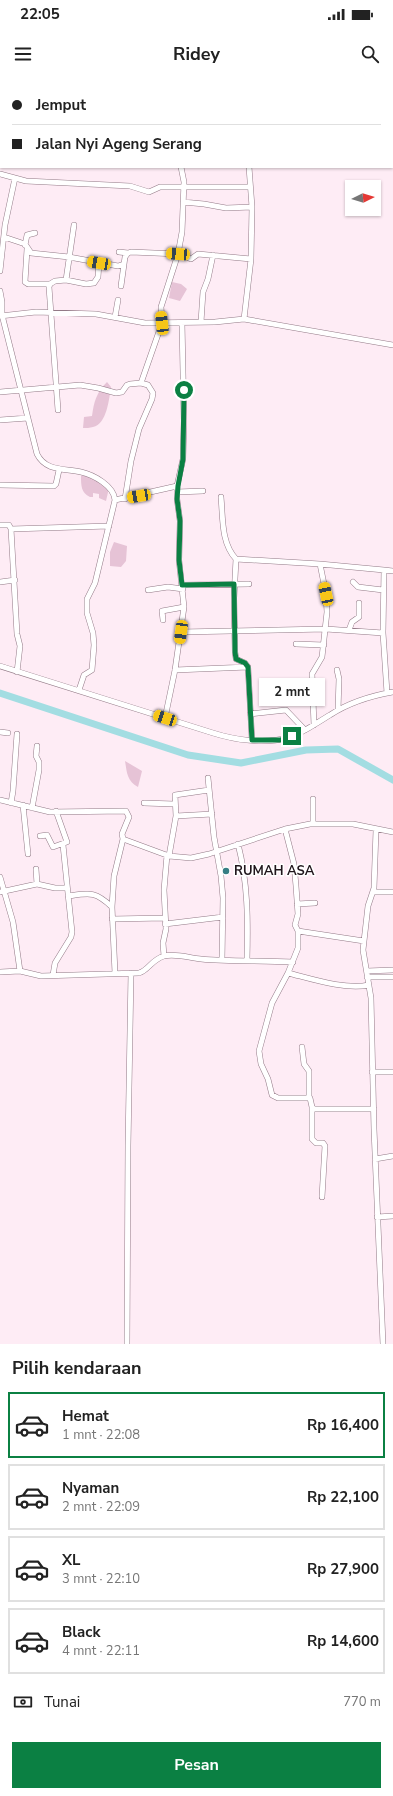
<!DOCTYPE html>
<html lang="id">
<meta charset="utf-8">
<style>
body{margin:0;font-family:"Nunito Sans",sans-serif;background:#f6f6f6;color:#222;height:100vh;display:flex;flex-direction:column;font-size:15px;white-space:nowrap}
*{box-sizing:border-box;margin:0}
p{font-size:13px;color:#767676}
.icon{flex:none;width:22px;height:22px;fill:none;stroke:currentColor;stroke-width:2;stroke-linecap:round;stroke-linejoin:round}
.map{position:relative;height:1264px;overflow:hidden}
.panel{display:flex;flex-direction:column;background:#fff;flex:1}
.panel>*{flex:none}
.guide{position:absolute;left:0px;top:0px;width:393px;height:88px;box-shadow:0 1px 3px #0004;display:grid;align-content:center;height:88px;padding:0 12px;background:#fff}
.needle{width:26px;rotate:85deg}
.fabs{position:absolute;left:345px;top:100px;display:grid;gap:8px}
.fabs a{display:grid;place-items:center;width:36px;height:36px;border-radius:0px;background:#fff;box-shadow:0 1px 3px #0004;font-size:20px}
.end{position:absolute;width:18px;height:18px;margin:-9px;border:5px solid #0b8043;background:#fff;box-shadow:0 0 0 2px #fff}
.from{border-radius:50%}
.bubble{position:absolute;height:28px;border-radius:0px;background:#fff;box-shadow:0 1px 3px #0004;font-size:13px;font-weight:700;line-height:28px;text-align:center}
.car{position:absolute;width:12px;height:24px;margin:-12px -6px;border-radius:5px;box-shadow:0 0 3px 1px #0007;background:linear-gradient(#f5c518 24%,#345 0 40%,#f5c518 0 76%,#345 0 86%,#f5c518 0)}
.guide b{display:flex;align-items:center;gap:14px;height:38px;font-size:15px}
.guide b+b{border-top:1px solid #e0e0e0}
.guide i{width:10px;height:10px;background:#222}
ul{padding:0;list-style:none}
li{display:flex;align-items:center;gap:12px;height:66px;margin:0 8px 6px;padding:0 4px;border:2px solid #e0e0e0;border-radius:0px}
li div{flex:1}
li b{display:block;font-size:15px}
li em{font-style:normal;font-weight:700}
li.current{border-color:#0b8043}
li>.icon{width:36px;height:36px;stroke-width:1.5}
h2{padding:0 12px;font-size:18px;line-height:48px}
.pay{display:flex;align-items:center;gap:10px;height:44px;padding:0 12px;font-size:15px}
.pay p{margin-inline-start:auto}
.cta{display:flex;gap:8px;margin-top:auto;padding:8px 12px}
.cta a{flex:1;height:46px;border-radius:0px;background:#0b8043;color:#fff;font-size:16px;font-weight:700;line-height:46px;text-align:center}
.status{display:flex;justify-content:space-between;align-items:center;height:28px;padding:0 20px;background:#fff;direction:ltr}
.status svg{height:11px;fill:currentColor}
header{display:flex;justify-content:space-between;align-items:center;height:52px;padding:0 12px;background:#fff;font-size:18px;font-weight:700}
.map>svg:first-child{display:block}
.green{fill:#e6c3d6}
.lines{fill:none;stroke-linecap:round;stroke-linejoin:round}
.river{stroke:#a3dde2;stroke-width:7}
.minor-casing{stroke:#937a87;stroke-width:6}
.minor{stroke:#fff;stroke-width:5}
.route{stroke:#0b8043;stroke-width:5}
.poi-dot{fill:#357e84;stroke:#fff;stroke-width:1.5}
.labels{text-anchor:middle;dominant-baseline:central;stroke-width:3;stroke-linejoin:round;paint-order:stroke}
.poi-label{font-size:13px;font-weight:bold;fill:#20161c;stroke:#fff;text-anchor:start}
</style>
<div class="status"><b>22:05</b><svg viewBox="0 0 49 12"><path d="M0 12V9h3v3zM5 12V6h3v6zM10 12V3h3v9zM15 12V0h3v12zM26 1h20v11H26zM47 4h2v5h-2z"/></svg></div>
<header><svg class="icon" aria-label="menu" viewBox="0 0 24 24"><path d="M4 6h16M4 12h16M4 18h16"/></svg>Ridey<svg class="icon" aria-label="search" viewBox="0 0 24 24"><circle cx="10" cy="10" r="6"/><path d="M15 15l6 6"/></svg></header>
<div class="map">
<svg width="393" height="1264" viewBox="0 0 393 1264">
<rect width="100%" height="100%" fill="#feecf5"/>
<path class="green" d="M 172,202 L 181,204 L 187,209 L 180,221 L 169,218 Z
M 107,302 L 111,307 C 109,319 107,344 93,347 C 90,348 86,348 83,348 L 84,337 L 92,336 C 94,322 96,313 107,302 Z
M 86,395 L 109,408 L 106,421 L 99,418 L 99,414 L 93,413 L 93,417 L 90,417 C 81,413 81,405 81,396 Z
M 114,462 L 127,466 L 126,481 L 121,487 L 110,486 L 110,472 Z
M 125,681 L 142,691 L 138,707 C 127,701 127,693 125,681 Z"/>
<g class="lines">
<path class="river" d="M 0,613 L 188,675 L 241,683 L 306,670 L 338,669 L 393,700"/>
<defs>
<path id="minor" d="M 99,0 L 104,1
M 146,0 L 147,1
M 186,0 L 186,1
M 216,0 L 216,1
M 12,1 L 12,0
M 80,1 L 80,0
M 0,5 L 1,5
M 392,36 L 393,36
M 0,94 L 26,101 L 130,106 L 149,112 L 160,107 L 250,107
M 183,122 L 204,124 L 226,128 L 252,127
M 4,157 L 25,164 L 31,173 L 69,177 L 118,186 L 124,184
M 25,165 L 27,155 L 35,153
M 27,169 L 25,202 L 28,204 L 50,204
M 119,172 L 128,173
M 0,191 L 5,145 L 15,98
M 66,200 L 86,204 L 94,203 L 98,197 L 99,183
M 121,206 L 125,177 L 128,173 L 131,172 L 178,174 L 191,179 L 198,174 L 251,179
M 0,211 L 2,222 L 2,235 L 37,374 C 46,392 65,388 81,392 C 94,395 114,406 115,420 L 95,503 L 87,519 L 87,533 L 93,553 L 94,565 L 92,590 L 84,595 L 79,610
M 0,236 L 36,232 L 96,234 L 145,243 L 215,242 L 244,239 L 393,265
M 115,237 L 118,220
M 244,239 L 251,179 L 252,127 L 249,87
M 201,242 L 203,212 L 208,199 L 213,175
M 141,303 L 162,243 L 161,227 L 178,174 L 182,152 L 184,102 L 181,87
M 0,312 L 80,305 L 98,308 L 116,313 L 122,312 L 127,305 L 130,304 L 141,303 L 148,305 L 153,313 L 152,319 L 139,349 L 131,381 L 125,419
M 58,330 L 49,207 L 50,204 L 55,201 L 66,200 L 74,145
M 0,340 L 28,338
M 0,405 L 54,406 L 56,404 L 59,390
M 177,412 L 203,411
M 221,417 C 223,438 221,463 236,479 L 320,484 L 326,514 L 327,532 L 322,577 L 312,594 L 314,645
M 115,420 L 177,406
M 0,445 L 9,445 L 11,449 L 17,554 L 20,566 L 17,592
M 11,449 L 109,446
M 236,479 L 234,518 L 235,572 L 236,579 L 245,583 L 248,587 L 252,660
M 320,484 L 384,490 L 383,553 L 387,613
M 384,490 L 393,491
M 0,502 L 15,500
M 353,502 L 358,507 L 383,510
M 183,505 L 249,504
M 148,510 L 168,507 L 183,509
M 163,540 L 162,531 L 184,527
M 349,550 L 352,542 L 359,537 L 359,523
M 181,552 L 326,549 L 383,553
M 296,564 L 324,565
M 0,586 L 213,653 C 235,660 264,664 287,658 C 302,654 316,643 330,635 C 350,622 370,616 393,612
M 175,590 L 248,587
M 337,590 L 339,599 L 338,630
M 250,634 L 286,630 L 305,650
M 165,638 L 175,590 L 184,527 L 179,480 L 180,441 L 177,419 L 177,406 L 183,379 L 184,341 L 182,243
M 0,652 L 8,653
M 208,698 L 214,757 L 221,796 L 223,818 L 222,880
M 313,719 L 313,744
M 0,720 L 50,732 L 126,731 L 129,737 L 122,754 L 123,759 L 169,776 L 191,778 L 209,774 L 285,749 L 310,744 L 353,744 L 393,752
M 11,723 L 13,711 L 17,654
M 144,723 L 174,724
M 23,725 L 28,774
M 32,728 L 39,690 L 39,682 L 36,676 L 37,666
M 176,736 L 212,734
M 285,749 L 294,784 L 296,806 L 298,834 L 295,845 L 298,851 L 298,868 L 288,893 C 312,899 345,910 369,905
M 376,750 L 374,808 L 368,826 L 363,870 L 371,918 L 374,1049 L 383,1264
M 40,756 L 47,755 L 53,767 L 67,762 L 56,731
M 238,764 C 248,803 248,840 247,880
M 169,776 L 176,736 L 175,715 L 209,710
M 36,789 L 37,804
M 0,797 L 13,842 L 20,891
M 0,812 L 37,804 L 55,808 L 67,808
M 373,812 L 393,812
M 68,816 C 90,813 95,811 112,827
M 297,824 L 315,823
M 112,839 L 165,838
M 165,844 L 223,837
M 298,851 L 364,861
M 164,876 L 163,863 L 166,849 L 164,810 L 167,775
M 367,891 L 393,890
M 0,892 L 20,891 L 41,896 L 139,893 C 149,890 151,880 164,876 C 176,873 189,878 201,879 C 231,882 262,880 293,882
M 115,893 L 112,827 L 114,796 L 123,759
M 288,893 L 272,923 L 259,971 L 261,984 L 268,999 L 272,1015 L 278,1018 L 310,1018 L 312,1027 L 314,1029 L 374,1029
M 53,895 L 55,883 L 71,857 L 72,852 L 63,765
M 367,897 L 393,897
M 302,967 L 304,984 L 309,991 L 309,1018
M 372,992 L 393,992
M 312,1027 L 312,1059 L 316,1063 L 323,1063 L 325,1066 L 322,1117
M 375,1079 L 393,1076
M 377,1137 L 393,1136
M 127,1264 L 128,1066 L 131,893"/>
</defs>
<use href="#minor" class="minor-casing"/>
<use href="#minor" class="minor"/>
</g>
<g class="lines">
<path class="route" d="M 184,310 L 183,379 L 178,406 L 177,419 L 180,441 L 179,480 L 182,505 L 234,504 L 235,572 L 236,579 L 245,583 L 248,587 L 252,660 L 280,660 L 292,656"/>
</g>
<circle class="poi-dot" cx="226" cy="791" r="4"/>
<g class="labels">
<g class="poi-label">
<text x="234" y="791">RUMAH ASA</text>
</g>
</g>
</svg>
<div class="fabs">
<a><svg class="needle" viewBox="-14 -14 28 28"><path d="M0-13l5 13h-10z" fill="#e53935"/><path d="M0 13l5-13h-10z" fill="#767676"/></svg></a>
</div>
<i class="end from" style="left:184px;top:310px"></i>
<i class="end" style="left:292px;top:656px"></i>
<div class="bubble" style="left:259px;top:598px;width:66px">2 mnt</div>
<i class="car" style="left:178px;top:174px;rotate:274deg"></i>
<i class="car" style="left:99px;top:183px;rotate:280deg"></i>
<i class="car" style="left:162px;top:243px;rotate:353deg"></i>
<i class="car" style="left:139px;top:416px;rotate:260deg"></i>
<i class="car" style="left:326px;top:514px;rotate:348deg"></i>
<i class="car" style="left:181px;top:552px;rotate:188deg"></i>
<i class="car" style="left:165px;top:638px;rotate:288deg"></i>
<div class="guide">
<b><i class="from"></i>Jemput</b>
<b><i></i>Jalan Nyi Ageng Serang</b>
</div>
</div>
<section class="panel">
<h2>Pilih kendaraan</h2>
<ul>
<li class="current"><svg class="icon" aria-label="car" viewBox="0 0 24 24"><path d="M5 17H2v-5l4-1 3-4h7l3 4 3 1v5h-3M9 17h6M6 11h13"/><circle cx="7" cy="17" r="2"/><circle cx="17" cy="17" r="2"/></svg><div><b>Hemat</b><p>1 mnt · 22:08</p></div><em>Rp 16,400</em></li>
<li><svg class="icon" aria-label="car" viewBox="0 0 24 24"><path d="M5 17H2v-5l4-1 3-4h7l3 4 3 1v5h-3M9 17h6M6 11h13"/><circle cx="7" cy="17" r="2"/><circle cx="17" cy="17" r="2"/></svg><div><b>Nyaman</b><p>2 mnt · 22:09</p></div><em>Rp 22,100</em></li>
<li><svg class="icon" aria-label="car" viewBox="0 0 24 24"><path d="M5 17H2v-5l4-1 3-4h7l3 4 3 1v5h-3M9 17h6M6 11h13"/><circle cx="7" cy="17" r="2"/><circle cx="17" cy="17" r="2"/></svg><div><b>XL</b><p>3 mnt · 22:10</p></div><em>Rp 27,900</em></li>
<li><svg class="icon" aria-label="car" viewBox="0 0 24 24"><path d="M5 17H2v-5l4-1 3-4h7l3 4 3 1v5h-3M9 17h6M6 11h13"/><circle cx="7" cy="17" r="2"/><circle cx="17" cy="17" r="2"/></svg><div><b>Black</b><p>4 mnt · 22:11</p></div><em>Rp 14,600</em></li>
</ul>
<div class="pay"><svg class="icon" aria-label="cash" viewBox="0 0 24 24"><path d="M3 7h18v10H3z"/><circle cx="12" cy="12" r="2"/></svg>Tunai<p>770 m</p></div>
<div class="cta"><a>Pesan</a></div>
</section>
